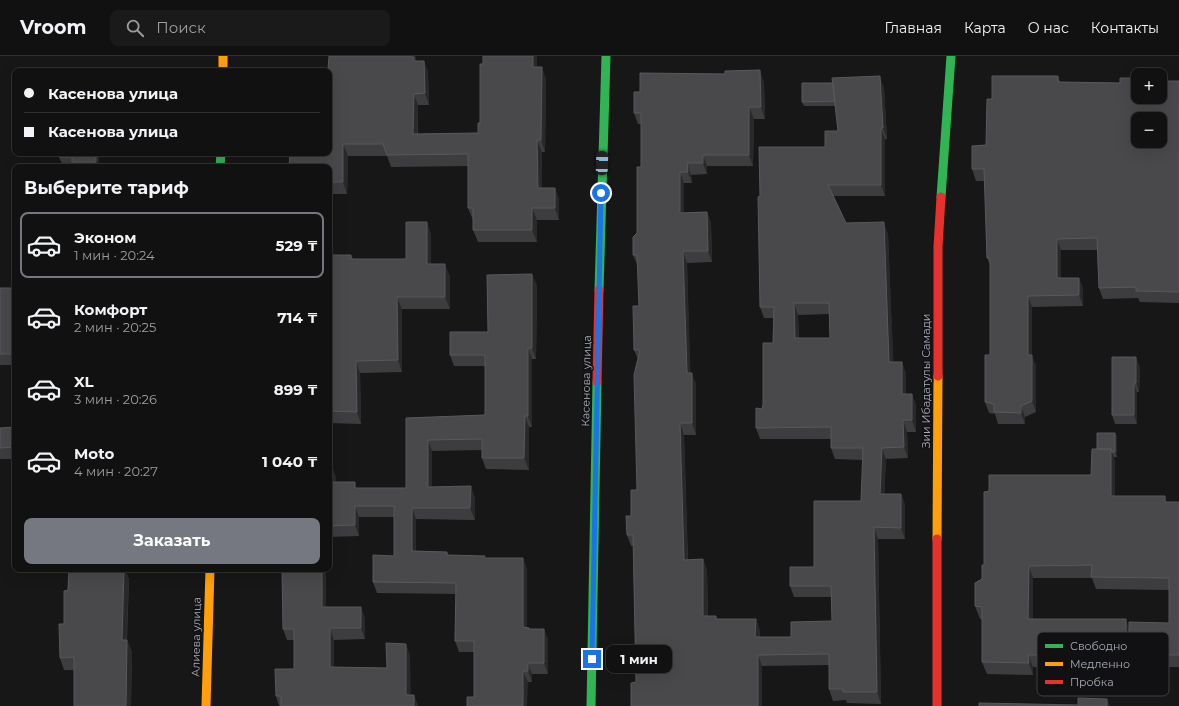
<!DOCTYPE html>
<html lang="ru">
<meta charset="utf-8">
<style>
body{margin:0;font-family:Montserrat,sans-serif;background:#1a1a1a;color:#f1f3f6;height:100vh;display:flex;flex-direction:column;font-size:15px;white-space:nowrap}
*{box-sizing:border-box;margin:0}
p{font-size:13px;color:#9c9d9f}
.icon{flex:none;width:22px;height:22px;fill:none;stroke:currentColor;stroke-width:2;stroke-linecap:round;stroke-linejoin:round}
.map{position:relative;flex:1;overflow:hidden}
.drawer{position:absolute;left:12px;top:108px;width:320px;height:408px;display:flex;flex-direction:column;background:#111;border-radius:8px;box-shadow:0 4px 16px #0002,0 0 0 1px #303131}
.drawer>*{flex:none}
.banner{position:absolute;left:12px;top:12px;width:320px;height:88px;border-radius:8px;box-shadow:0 4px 16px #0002,0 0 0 1px #303131;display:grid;align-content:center;height:88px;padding:0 12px;background:#111}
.buttons{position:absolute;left:1131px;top:12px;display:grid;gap:8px}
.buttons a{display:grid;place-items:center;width:36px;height:36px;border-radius:8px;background:#111;box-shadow:0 4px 16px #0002,0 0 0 1px #303131;font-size:20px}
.end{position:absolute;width:18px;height:18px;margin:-9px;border:5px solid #1a73e8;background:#fff;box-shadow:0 0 0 2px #fff}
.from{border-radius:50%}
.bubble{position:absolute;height:28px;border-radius:8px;background:#111;box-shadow:0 4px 16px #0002,0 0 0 1px #303131;font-size:13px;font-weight:700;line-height:28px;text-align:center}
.car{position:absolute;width:12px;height:24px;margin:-12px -6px;border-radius:5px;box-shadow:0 0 3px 1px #0007;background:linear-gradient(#222 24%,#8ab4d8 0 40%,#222 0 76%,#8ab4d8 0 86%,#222 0)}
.banner b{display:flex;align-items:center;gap:14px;height:38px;font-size:15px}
.banner b+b{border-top:1px solid #303131}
.banner i{width:10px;height:10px;background:#f1f3f6}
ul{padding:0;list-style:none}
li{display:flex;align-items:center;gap:12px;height:66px;margin:0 8px 6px;padding:0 4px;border:2px solid transparent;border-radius:8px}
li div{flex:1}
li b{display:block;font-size:15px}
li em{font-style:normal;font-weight:700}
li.active{border-color:#757880}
li>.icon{width:36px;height:36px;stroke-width:1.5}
h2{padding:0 12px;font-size:18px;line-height:48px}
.button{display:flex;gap:8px;margin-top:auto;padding:8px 12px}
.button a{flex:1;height:46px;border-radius:8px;background:#757880;color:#fff;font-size:16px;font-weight:700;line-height:46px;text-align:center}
header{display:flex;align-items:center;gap:24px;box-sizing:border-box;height:56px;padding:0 20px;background:#111;border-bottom:1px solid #303131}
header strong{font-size:19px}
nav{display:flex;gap:22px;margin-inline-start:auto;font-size:14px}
.search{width:280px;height:36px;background:#1a1a1a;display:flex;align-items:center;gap:10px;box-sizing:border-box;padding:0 14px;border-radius:8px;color:#9c9d9f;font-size:15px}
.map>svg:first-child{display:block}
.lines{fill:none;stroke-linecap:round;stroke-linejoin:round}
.fast{stroke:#30b455;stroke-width:9}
.slow{stroke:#ff9f0a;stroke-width:9}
.jam{stroke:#e5322d;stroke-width:9}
.wall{fill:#3d3d3f;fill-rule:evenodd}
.shaded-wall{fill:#29292a}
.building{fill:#49494c;stroke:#58595d;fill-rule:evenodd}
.route{stroke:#1a73e8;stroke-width:5}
.labels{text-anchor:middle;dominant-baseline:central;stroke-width:3;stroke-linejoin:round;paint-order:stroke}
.street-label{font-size:11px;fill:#a8adb8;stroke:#111113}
.key{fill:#111113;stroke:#3e4045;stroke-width:1}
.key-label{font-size:11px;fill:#a8adb8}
</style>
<header>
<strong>Vroom</strong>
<div class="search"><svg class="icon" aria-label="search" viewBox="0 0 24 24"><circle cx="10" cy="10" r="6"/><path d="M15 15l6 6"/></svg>Поиск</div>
<nav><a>Главная</a><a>Карта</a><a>О нас</a><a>Контакты</a></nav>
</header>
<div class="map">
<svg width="1179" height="650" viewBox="0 0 1179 650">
<rect width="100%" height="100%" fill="#171717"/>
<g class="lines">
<path class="fast" d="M 220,111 L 221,97
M 941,141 L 951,0
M 599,234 L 606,0
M 591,650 L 597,326"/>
<path class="slow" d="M 223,0 L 223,15
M 937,483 L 938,320
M 206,650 L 210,513"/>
<path class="jam" d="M 938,320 L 938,191 L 941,141
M 597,326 L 599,234
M 937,650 L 937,483"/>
</g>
<path class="wall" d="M 416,0 L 416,5 L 424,5 L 428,17 L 429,49 L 418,49 L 418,78 L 478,77 L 480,67 L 537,2 L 537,11 L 546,23 L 545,96 L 542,96 L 542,132 L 555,132 L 559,144 L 559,164 L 537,164 L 537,186 L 478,186 L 473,174 L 473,164 L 468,152 L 468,110 L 391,111 L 387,100 L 348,100 L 347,138 L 329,138 L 328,13 Z
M 1058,20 L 1060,26 L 1120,27 L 1179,25 L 1179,247 L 1140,246 L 1138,242 L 1103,243 L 1099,232 L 1097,194 L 1061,194 L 1061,222 L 1079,222 L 1083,233 L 1083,250 L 1032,251 L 1032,300 L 1036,310 L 1036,356 L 1025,361 L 1025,368 L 998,368 L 995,358 L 989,357 L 985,346 L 990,299 L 990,209 L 987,202 L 985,125 L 976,125 L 972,113 L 986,89 L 992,43 Z
M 764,26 L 765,63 L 754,63 L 753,110 L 707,110 L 707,118 L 691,119 L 692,127 L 684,127 L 684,157 L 707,156 L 711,167 L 712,206 L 687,207 L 690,317 L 696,328 L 696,379 L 684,379 L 688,504 L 703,503 L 707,515 L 708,560 L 716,560 L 717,563 L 756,563 L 760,575 L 760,581 L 791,581 L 832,565 L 832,541 L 794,541 L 790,530 L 814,511 L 861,445 L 863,404 L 835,403 L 831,392 L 831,383 L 760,383 L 756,372 L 762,353 L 773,287 L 774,262 L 764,262 L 760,251 L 760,140 L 825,91 L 838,75 L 835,50 L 804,50 L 802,46 L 884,32 L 887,83 L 885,83 L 885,140 L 833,140 L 846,167 L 888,178 L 893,306 L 906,317 L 906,338 L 912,338 L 916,350 L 916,376 L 907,376 L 908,402 L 886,403 L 884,438 L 901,438 L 905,449 L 905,483 L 878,483 L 881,648 L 847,647 L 846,644 L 833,645 L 829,633 L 829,609 L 762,610 L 636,626 L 633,490 L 631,490 L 627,479 L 637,434 L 638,303 L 634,294 L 639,250 L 638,210 L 633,199 L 637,177 L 641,111 L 641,68 L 638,68 L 634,57 L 640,36 ZM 829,258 L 830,282 L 799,282 L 798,259 Z
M 59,97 L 99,97 L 99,111 L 74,111 L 73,110 L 63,110 L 59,101 Z
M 431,178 L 431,208 L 450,220 L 450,253 L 402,253 L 402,316 L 360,317 L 361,368 L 329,367 L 329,196 L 330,199 L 351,199 L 353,203 L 406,203 Z
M 537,229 L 536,303 L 532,303 L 532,371 L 529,371 L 529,414 L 486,413 L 482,402 L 482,394 L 432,395 L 432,431 L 475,442 L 475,464 L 416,463 L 416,495 L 447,496 L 448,499 L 485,502 L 523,502 L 527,514 L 527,571 L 529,572 L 530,573 L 544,573 L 548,584 L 548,618 L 532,618 L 532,626 L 528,626 L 474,641 L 474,596 L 459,596 L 455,585 L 456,538 L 377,537 L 373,526 L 394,500 L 394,461 L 359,461 L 359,480 L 329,481 L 329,410 L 336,421 L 336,426 L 357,432 L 406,432 L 406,362 L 485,359 L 485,310 L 454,310 L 450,299 L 488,276 Z
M 0,232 L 15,232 L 15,309 L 0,309 Z
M 1140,311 L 1139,336 L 1137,336 L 1137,368 L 1115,368 L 1112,359 Z
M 15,371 L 15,403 L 0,403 L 0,372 Z
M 1115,377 L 1117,381 L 1117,401 L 1113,401 L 1115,405 L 1115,440 L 1167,446 L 1179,446 L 1179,611 L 1133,611 L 1129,599 L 1129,593 L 1097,593 L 1096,612 L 1033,611 L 1033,619 L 987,618 L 982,606 L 982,563 L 980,563 L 975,550 L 982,523 L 984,509 L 1091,419 L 1097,393 ZM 1033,522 L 1092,522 L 1096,533 L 1169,534 L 1169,567 L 1129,572 L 1033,563 Z
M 69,513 L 125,513 L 129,523 L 127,584 L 132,596 L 131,650 L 74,650 L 74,614 L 64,614 L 60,602 L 68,534 Z
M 282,513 L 326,513 L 326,551 L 365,562 L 365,583 L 334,584 L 334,611 L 387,612 L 410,599 L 410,639 L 414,639 L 418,650 L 279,650 L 276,640 L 294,613 L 294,584 L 287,584 L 283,573 Z"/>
<path class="shaded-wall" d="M 411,0 L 416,0 L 416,7 L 418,13 L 411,1 Z
M 533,0 L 537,0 L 537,22 L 533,11 Z
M 424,5 L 428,17 L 429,49 L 425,37 Z
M 542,11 L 546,23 L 545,96 L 541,84 Z
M 760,14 L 764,26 L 765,63 L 761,51 Z
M 880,20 L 884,32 L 887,83 L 883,72 Z
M 414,38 L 418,49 L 417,90 L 413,78 Z
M 749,51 L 754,63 L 753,110 L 749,99 Z
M 881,72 L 885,83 L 885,140 L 881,129 Z
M 537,84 L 542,96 L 542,144 L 538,132 Z
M 343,88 L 348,100 L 347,138 L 343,126 Z
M 96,97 L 99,97 L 99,111 L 97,111 L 96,106 Z
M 703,99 L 707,110 L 707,118 L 703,107 Z
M 687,107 L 691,119 L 692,127 L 688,116 Z
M 680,116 L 684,127 L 684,168 L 680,157 Z
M 555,132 L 559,144 L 559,164 L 555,152 Z
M 532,152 L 537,164 L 537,186 L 532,174 Z
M 707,156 L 711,167 L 712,206 L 708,195 Z
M 427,166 L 431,178 L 431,220 L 427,208 Z
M 884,166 L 888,178 L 894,318 L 889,306 Z
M 1057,183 L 1061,194 L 1061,233 L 1057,222 Z
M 683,195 L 687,207 L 691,329 L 687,317 Z
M 445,208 L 450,220 L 450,253 L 445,241 Z
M 532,218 L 537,229 L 536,303 L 532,292 Z
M 1079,222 L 1083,233 L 1083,250 L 1079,239 Z
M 1028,240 L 1032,251 L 1032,300 L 1036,310 L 1036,356 L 1032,345 L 1028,299 Z
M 397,241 L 402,253 L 402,316 L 398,304 Z
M 794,247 L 798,259 L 799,294 L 795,282 Z
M 528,292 L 532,303 L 532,371 L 528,360 Z
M 1136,301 L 1140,311 L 1139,336 L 1136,327 Z
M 356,305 L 360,317 L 361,368 L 357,356 Z
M 902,306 L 906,317 L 906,350 L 902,338 Z
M 692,317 L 696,328 L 696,379 L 692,367 Z
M 1134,327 L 1137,336 L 1137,368 L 1134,359 Z
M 912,338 L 916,350 L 916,376 L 912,364 Z
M 1021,350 L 1025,361 L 1025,368 L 1021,357 Z
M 525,360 L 529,371 L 529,414 L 524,402 Z
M 903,364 L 907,376 L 908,402 L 904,391 Z
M 680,367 L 684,379 L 688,515 L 684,504 Z
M 1115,377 L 1117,381 L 1117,401 L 1115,396 Z
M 428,384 L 432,395 L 432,442 L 428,431 Z
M 882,392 L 886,403 L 884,449 L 880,438 Z
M 1111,393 L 1115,405 L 1115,452 L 1111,440 Z
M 332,410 L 336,421 L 336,437 L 332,426 Z
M 471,430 L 475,442 L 475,464 L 470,452 Z
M 901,438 L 905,449 L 905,483 L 901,472 Z
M 1165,440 L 1169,452 L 1165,446 Z
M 355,450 L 359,461 L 359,480 L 355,469 Z
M 412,452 L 416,463 L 416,506 L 412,495 Z
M 874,471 L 878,483 L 881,648 L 877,636 Z
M 523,502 L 527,514 L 527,583 L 523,571 Z
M 703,503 L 707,515 L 708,572 L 703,560 Z
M 1029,510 L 1033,522 L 1033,575 L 1028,563 Z
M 124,513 L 125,513 L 129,523 L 126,596 L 122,584 Z
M 322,513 L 326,513 L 326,562 L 322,551 Z
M 361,551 L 365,562 L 365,583 L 361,572 Z
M 756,563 L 760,575 L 759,592 L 755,581 Z
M 1126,563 L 1130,575 L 1130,593 L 1126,581 Z
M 330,572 L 334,584 L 334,623 L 330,611 Z
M 544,573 L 548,584 L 548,618 L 544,607 Z
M 1092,581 L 1097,593 L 1096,612 L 1092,599 Z
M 127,584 L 132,596 L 131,650 L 126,650 Z
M 406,588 L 410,599 L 411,650 L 406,639 Z
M 758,599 L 762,610 L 762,650 L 758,650 Z
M 1028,599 L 1033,611 L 1033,619 L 1029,607 Z
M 528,607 L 532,618 L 532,626 L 528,615 Z
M 523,615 L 528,626 L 527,650 L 523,650 Z
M 414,639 L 418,650 L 414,650 Z
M 1107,643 L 1110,650 L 1107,650 Z"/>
<path class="building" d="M 329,0 L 411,0 L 411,1 L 414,1 L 414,5 L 424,5 L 425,37 L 414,38 L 413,78 L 478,77 L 478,67 L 480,67 L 480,8 L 483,8 L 483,0 L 533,0 L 533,11 L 542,11 L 541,84 L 537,84 L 538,132 L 555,132 L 555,152 L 532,152 L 532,174 L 473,174 L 473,152 L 468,152 L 468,98 L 387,99 L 383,88 L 343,88 L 343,126 L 329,126 L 329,111 L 289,111 L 290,97 L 329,97 L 329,15 L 290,15 L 290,12 L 328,13 Z
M 760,14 L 761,51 L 749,51 L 749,99 L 703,99 L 703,107 L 687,107 L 688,116 L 680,116 L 680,157 L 707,156 L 708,195 L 683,195 L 687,317 L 692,317 L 692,367 L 680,367 L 684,504 L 703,503 L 703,560 L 716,560 L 716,563 L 756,563 L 755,581 L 791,581 L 791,566 L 832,565 L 831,530 L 790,530 L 790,511 L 814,511 L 814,445 L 861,445 L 863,392 L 831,392 L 831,371 L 756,372 L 756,352 L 762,353 L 763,349 L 763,287 L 773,287 L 774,251 L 760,251 L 758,141 L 760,140 L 759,91 L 825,91 L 825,75 L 838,75 L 832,22 L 880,20 L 883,72 L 881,72 L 881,129 L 828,129 L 846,167 L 884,166 L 889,306 L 902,306 L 902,338 L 912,338 L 912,364 L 903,364 L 904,391 L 882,392 L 880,438 L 901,438 L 901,472 L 874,471 L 877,636 L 843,636 L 843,633 L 829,633 L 829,598 L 758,599 L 758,650 L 631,650 L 631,627 L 636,626 L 633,479 L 627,479 L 626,460 L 631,460 L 631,434 L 637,434 L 634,319 L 640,294 L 634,294 L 633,250 L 639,250 L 637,199 L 633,199 L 633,181 L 637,177 L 637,111 L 641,111 L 641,57 L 634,57 L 634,36 L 640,36 L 640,17 L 725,18 L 725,15 ZM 794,247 L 829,247 L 830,282 L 795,282 Z
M 992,20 L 1058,20 L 1058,26 L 1120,27 L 1120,22 L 1138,22 L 1138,41 L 1160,41 L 1160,22 L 1162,22 L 1162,25 L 1179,25 L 1179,236 L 1136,235 L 1136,231 L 1099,232 L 1097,182 L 1057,183 L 1057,222 L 1079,222 L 1079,239 L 1028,240 L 1028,299 L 1032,299 L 1032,345 L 1021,350 L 1021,357 L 994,356 L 994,348 L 985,346 L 985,299 L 990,299 L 990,202 L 987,202 L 984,113 L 972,113 L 972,90 L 986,89 L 987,43 L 992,43 ZM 1138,63 L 1160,63 L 1160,85 L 1138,85 Z
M 802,27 L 833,27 L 835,45 L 802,46 Z
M 59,97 L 96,97 L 96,106 L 72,106 L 72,101 L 59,101 Z
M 406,166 L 427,166 L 427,208 L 445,208 L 445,241 L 397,241 L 398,304 L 356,305 L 357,356 L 329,355 L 329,199 L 351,199 L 351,203 L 406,203 Z
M 532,218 L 532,292 L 528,292 L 528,360 L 525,360 L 524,402 L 482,402 L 482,383 L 428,384 L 428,431 L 471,430 L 470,452 L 412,452 L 412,495 L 447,496 L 447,499 L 485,500 L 484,502 L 523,502 L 523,571 L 529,572 L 528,573 L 544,573 L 544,607 L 528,607 L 528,615 L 523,615 L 523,650 L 467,650 L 467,641 L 474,641 L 474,585 L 455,585 L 456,527 L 373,526 L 373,499 L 394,500 L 394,450 L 355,450 L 355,469 L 329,470 L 329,410 L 332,410 L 332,426 L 355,426 L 355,432 L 406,432 L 406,362 L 485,359 L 485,299 L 450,299 L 450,276 L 488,276 L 487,219 Z
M 0,232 L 15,232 L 15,298 L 0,298 Z
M 1112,301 L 1136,301 L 1136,327 L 1134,327 L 1134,359 L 1112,359 Z
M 15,371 L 15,391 L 0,392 L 0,372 Z
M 1097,377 L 1115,377 L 1115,396 L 1112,396 L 1111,393 L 1097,393 Z
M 1092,393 L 1111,393 L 1111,440 L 1165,440 L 1165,446 L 1179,446 L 1179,599 L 1129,599 L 1129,566 L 1169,567 L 1169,522 L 1091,521 L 1092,509 L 1029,510 L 1028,563 L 1126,563 L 1126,581 L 1092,581 L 1092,599 L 1028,599 L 1029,607 L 982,606 L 982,551 L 975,550 L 975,527 L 982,523 L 982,509 L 984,509 L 984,436 L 989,435 L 989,419 L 1091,419 Z
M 69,513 L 124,513 L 122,584 L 127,584 L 126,650 L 74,650 L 74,601 L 60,602 L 59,568 L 64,568 L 64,535 L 68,534 Z
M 282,513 L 322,513 L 322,551 L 361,551 L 361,572 L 330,572 L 330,611 L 387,612 L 386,587 L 406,588 L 406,639 L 414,639 L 414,650 L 281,650 L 281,640 L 276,640 L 275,613 L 294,613 L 294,573 L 283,573 Z
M 1078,642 L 1107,643 L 1107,650 L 979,650 L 979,647 L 1078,649 Z"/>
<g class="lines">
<path class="route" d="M 592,603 L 601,137"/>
</g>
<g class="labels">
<g class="street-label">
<text transform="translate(586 325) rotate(-89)">Касенова улица</text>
<text transform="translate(926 325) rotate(-90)">Зии Ибадатулы Самади</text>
<text transform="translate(196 581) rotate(-89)">Алиева улица</text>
</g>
</g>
<rect x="1037" y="576" width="132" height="64" rx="6" class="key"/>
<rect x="1045" y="588" width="18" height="4" fill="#30b455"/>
<rect x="1045" y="606" width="18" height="4" fill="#ff9f0a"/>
<rect x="1045" y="624" width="18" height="4" fill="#e5322d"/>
<g class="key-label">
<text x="1070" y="594">Свободно</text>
<text x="1070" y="612">Медленно</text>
<text x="1070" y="630">Пробка</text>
</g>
</svg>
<div class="buttons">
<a>+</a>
<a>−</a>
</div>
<i class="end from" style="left:601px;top:137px"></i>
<i class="end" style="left:592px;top:603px"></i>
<div class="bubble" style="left:606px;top:589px;width:66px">1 мин</div>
<i class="car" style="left:602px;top:107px;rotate:2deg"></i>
<div class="banner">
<b><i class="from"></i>Касенова улица</b>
<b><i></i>Касенова улица</b>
</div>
<section class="drawer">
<h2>Выберите тариф</h2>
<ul>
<li class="active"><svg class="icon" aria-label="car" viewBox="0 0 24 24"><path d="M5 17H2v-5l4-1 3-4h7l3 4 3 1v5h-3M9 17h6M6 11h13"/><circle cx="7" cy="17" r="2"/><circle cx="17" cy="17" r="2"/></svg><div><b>Эконом</b><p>1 мин · 20:24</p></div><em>529 ₸</em></li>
<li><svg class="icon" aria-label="car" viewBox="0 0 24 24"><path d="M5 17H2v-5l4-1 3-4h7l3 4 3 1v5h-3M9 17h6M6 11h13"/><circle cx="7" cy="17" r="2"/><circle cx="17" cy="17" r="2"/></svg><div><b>Комфорт</b><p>2 мин · 20:25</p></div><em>714 ₸</em></li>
<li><svg class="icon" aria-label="car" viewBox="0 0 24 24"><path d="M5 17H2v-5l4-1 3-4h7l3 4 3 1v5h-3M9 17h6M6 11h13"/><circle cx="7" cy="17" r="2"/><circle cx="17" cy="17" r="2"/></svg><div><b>XL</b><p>3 мин · 20:26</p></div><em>899 ₸</em></li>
<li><svg class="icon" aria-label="car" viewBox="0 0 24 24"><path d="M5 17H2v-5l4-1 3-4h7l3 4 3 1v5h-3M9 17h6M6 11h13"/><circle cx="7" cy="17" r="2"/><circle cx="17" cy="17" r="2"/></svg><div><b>Moto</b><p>4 мин · 20:27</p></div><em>1 040 ₸</em></li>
</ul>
<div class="button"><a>Заказать</a></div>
</section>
</div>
